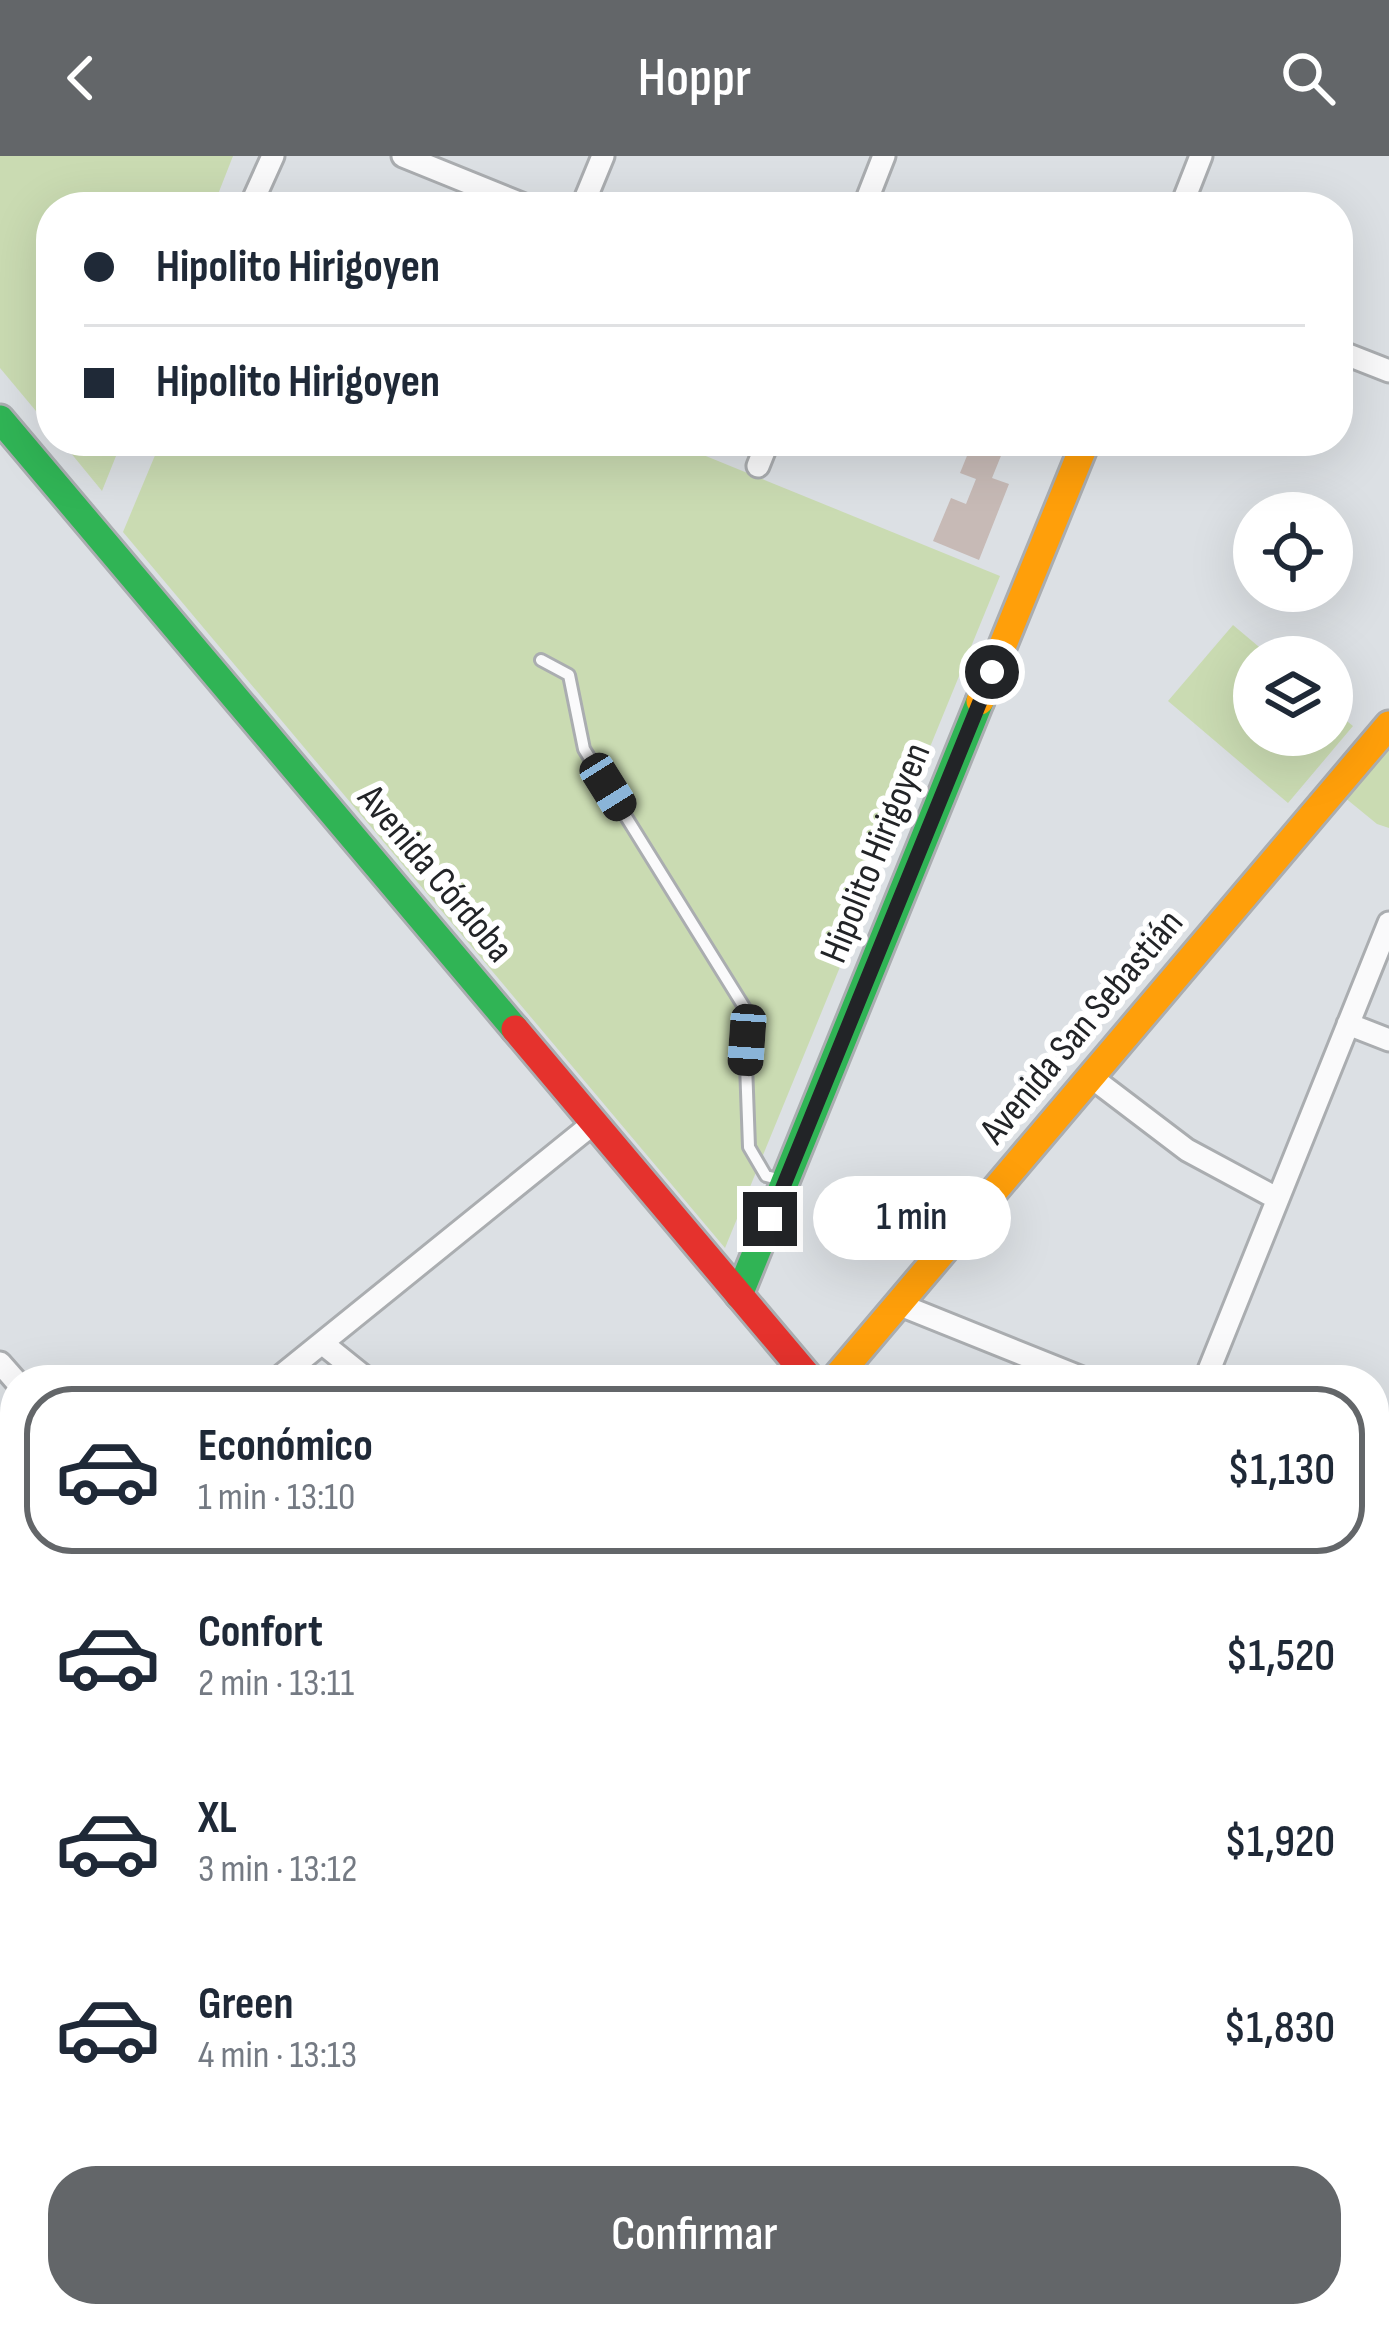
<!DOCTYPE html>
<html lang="es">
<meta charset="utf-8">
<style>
body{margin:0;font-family:"Sofia Sans Condensed",sans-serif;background:#f2f2f3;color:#1f2937;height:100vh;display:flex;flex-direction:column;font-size:45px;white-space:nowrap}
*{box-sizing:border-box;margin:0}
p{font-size:39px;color:#747a83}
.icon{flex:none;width:66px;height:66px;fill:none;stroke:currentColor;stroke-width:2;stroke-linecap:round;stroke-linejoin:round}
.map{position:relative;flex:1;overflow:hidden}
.panel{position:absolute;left:0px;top:1209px;width:1389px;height:963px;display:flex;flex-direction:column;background:#fff;border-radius:48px 48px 0 0;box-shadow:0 12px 48px #0002}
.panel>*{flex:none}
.top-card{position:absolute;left:36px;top:36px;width:1317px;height:264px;border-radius:48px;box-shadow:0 12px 48px #0002;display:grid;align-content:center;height:264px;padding:0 48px;background:#fff}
.buttons{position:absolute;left:1233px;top:336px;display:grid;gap:24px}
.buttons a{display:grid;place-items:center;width:120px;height:120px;border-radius:50%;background:#fff;box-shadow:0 12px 48px #0002;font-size:60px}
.end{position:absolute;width:54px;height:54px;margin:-27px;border:15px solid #222427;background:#fff;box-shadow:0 0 0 6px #fff}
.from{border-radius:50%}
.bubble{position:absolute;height:84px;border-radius:42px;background:#fff;box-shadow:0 12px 48px #0002;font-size:39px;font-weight:600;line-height:84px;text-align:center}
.car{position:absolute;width:36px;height:72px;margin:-36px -18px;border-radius:15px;box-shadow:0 0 9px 3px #0007;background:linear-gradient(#222 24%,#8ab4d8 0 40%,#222 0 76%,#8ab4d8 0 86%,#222 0)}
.top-card b{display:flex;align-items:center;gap:42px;height:114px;font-size:45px}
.top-card b+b{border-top:3px solid #e0e1e3}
.top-card i{width:30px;height:30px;background:#1f2937}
ul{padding:21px 0 0;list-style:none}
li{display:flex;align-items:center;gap:36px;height:168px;margin:0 24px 18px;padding:0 24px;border:6px solid transparent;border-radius:48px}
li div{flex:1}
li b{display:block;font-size:45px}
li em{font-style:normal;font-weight:600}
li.on{border-color:#636669}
li>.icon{width:108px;height:108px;stroke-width:1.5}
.button{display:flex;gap:24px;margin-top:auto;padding:24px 48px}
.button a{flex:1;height:138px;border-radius:48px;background:#636669;color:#fff;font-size:48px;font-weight:600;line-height:138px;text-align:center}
header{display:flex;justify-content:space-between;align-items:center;height:156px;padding:0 48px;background:#636669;color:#fff;font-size:54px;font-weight:600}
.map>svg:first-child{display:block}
.green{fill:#cadbb2}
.building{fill:#c7bab6}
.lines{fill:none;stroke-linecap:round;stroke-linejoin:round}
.lane-casing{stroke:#aaadb0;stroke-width:16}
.street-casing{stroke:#aaadb0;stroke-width:27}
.fast-casing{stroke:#aaadb0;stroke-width:33}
.slow-casing{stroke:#aaadb0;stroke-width:33}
.jam-casing{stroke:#aaadb0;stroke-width:33}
.lane{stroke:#fafafb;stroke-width:10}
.street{stroke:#fafafb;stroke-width:21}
.fast{stroke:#30b455;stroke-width:27}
.slow{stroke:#ff9f0a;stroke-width:27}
.jam{stroke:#e5322d;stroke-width:27}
.route{stroke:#222427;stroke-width:15}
.labels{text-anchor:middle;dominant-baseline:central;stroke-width:12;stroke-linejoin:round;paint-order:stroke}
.street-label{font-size:39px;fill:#222427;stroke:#fff}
</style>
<header><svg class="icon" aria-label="back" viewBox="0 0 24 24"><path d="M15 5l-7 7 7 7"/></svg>Hoppr<svg class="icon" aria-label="search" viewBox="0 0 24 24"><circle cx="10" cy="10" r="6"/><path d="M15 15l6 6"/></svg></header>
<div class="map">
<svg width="1389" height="2171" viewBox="0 0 1389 2171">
<rect width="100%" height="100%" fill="#dce0e4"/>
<path class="green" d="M 0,0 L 233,0 L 213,51 L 51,51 L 51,273 L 0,212 Z
M 61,285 L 122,285 L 102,335 Z
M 161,285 L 669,285 L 1000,420 L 725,1092 L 123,376 Z
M 1233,469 L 1271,501 L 1254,501 L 1254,579 L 1332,579 L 1332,553 L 1353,570 L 1288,647 L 1168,545 Z
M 1389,589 L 1389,672 L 1377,668 L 1344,641 Z
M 854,2157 L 920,2157 L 957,2171 L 849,2171 Z"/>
<path class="building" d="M 973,285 L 1007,285 L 992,322 L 1009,328 L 979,404 L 933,385 L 951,342 L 966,348 L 976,323 L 960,317 Z"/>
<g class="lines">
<defs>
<path id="lane" d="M 541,504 L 569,519 L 584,593 L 749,859 L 746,908 L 749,991 L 766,1020 L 782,1024"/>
<path id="street" d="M 403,0 L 529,51
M 250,51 L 273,0
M 582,51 L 603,0
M 864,51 L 884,0
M 1181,51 L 1201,0
M 1338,195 L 1389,215
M 758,310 L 768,285
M 1348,868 L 1389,884
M 1091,921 L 1187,994 L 1278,1043
M 898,1148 L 1087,1224
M 322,1187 L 368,1224
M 0,1207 L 15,1224
M 276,1224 L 595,966
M 1205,1224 L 1389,767
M 1374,1340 L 1389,1346
M 1374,1458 L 1389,1421
M 1374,2120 L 1389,2084
M 1002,2157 L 1037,2171
M 574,2171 L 586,2157
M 822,2171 L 828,2157
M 1083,2171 L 1089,2157
M 1353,2171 L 1359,2157"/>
<path id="fast" d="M 0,263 L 515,873
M 739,1139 L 980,545
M 1374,1896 L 1389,1914"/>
<path id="slow" d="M 980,545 L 1086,285
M 834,1224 L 1389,569"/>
<path id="jam" d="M 515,873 L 811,1224"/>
</defs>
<use href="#lane" class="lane-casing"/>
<use href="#street" class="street-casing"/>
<use href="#fast" class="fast-casing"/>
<use href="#slow" class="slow-casing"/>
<use href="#jam" class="jam-casing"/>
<use href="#lane" class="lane"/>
<use href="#street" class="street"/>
<use href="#fast" class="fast"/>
<use href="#slow" class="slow"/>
<use href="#jam" class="jam"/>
</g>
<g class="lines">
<path class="route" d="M 770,1063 L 992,516"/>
</g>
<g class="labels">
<g class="street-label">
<text transform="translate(876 697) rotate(-68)">Hipolito Hirigoyen</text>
<text transform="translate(435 718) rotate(50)">Avenida Córdoba</text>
<text transform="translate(1082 871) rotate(-50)">Avenida San Sebastián</text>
</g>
</g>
</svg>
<div class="buttons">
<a><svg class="icon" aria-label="locate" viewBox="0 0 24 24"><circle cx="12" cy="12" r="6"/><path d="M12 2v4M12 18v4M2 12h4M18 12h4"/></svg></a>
<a><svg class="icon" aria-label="layers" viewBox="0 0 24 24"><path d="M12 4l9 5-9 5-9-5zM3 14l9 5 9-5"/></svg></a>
</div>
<i class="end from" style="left:992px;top:516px"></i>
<i class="end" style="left:770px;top:1063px"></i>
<div class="bubble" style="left:813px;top:1020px;width:198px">1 min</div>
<i class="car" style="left:608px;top:631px;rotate:148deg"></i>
<i class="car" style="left:747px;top:884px;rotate:184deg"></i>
<div class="top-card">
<b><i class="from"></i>Hipolito Hirigoyen</b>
<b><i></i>Hipolito Hirigoyen</b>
</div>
<section class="panel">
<ul>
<li class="on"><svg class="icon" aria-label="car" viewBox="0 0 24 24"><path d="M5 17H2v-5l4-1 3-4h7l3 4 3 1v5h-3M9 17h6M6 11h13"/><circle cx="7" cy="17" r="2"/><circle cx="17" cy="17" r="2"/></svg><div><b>Económico</b><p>1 min · 13:10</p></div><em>$1,130</em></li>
<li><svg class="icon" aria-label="car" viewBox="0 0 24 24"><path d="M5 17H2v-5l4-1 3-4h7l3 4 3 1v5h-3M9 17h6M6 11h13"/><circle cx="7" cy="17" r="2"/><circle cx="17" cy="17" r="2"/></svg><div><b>Confort</b><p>2 min · 13:11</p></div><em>$1,520</em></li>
<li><svg class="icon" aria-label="car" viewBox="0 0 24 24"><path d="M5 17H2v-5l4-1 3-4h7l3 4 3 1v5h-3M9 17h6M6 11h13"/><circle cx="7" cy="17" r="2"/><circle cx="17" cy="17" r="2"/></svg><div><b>XL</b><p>3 min · 13:12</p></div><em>$1,920</em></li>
<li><svg class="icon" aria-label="car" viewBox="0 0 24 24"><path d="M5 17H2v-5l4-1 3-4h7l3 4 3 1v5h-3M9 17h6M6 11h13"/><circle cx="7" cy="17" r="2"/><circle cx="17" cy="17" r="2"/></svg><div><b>Green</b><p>4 min · 13:13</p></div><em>$1,830</em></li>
</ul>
<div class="button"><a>Confirmar</a></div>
</section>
</div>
